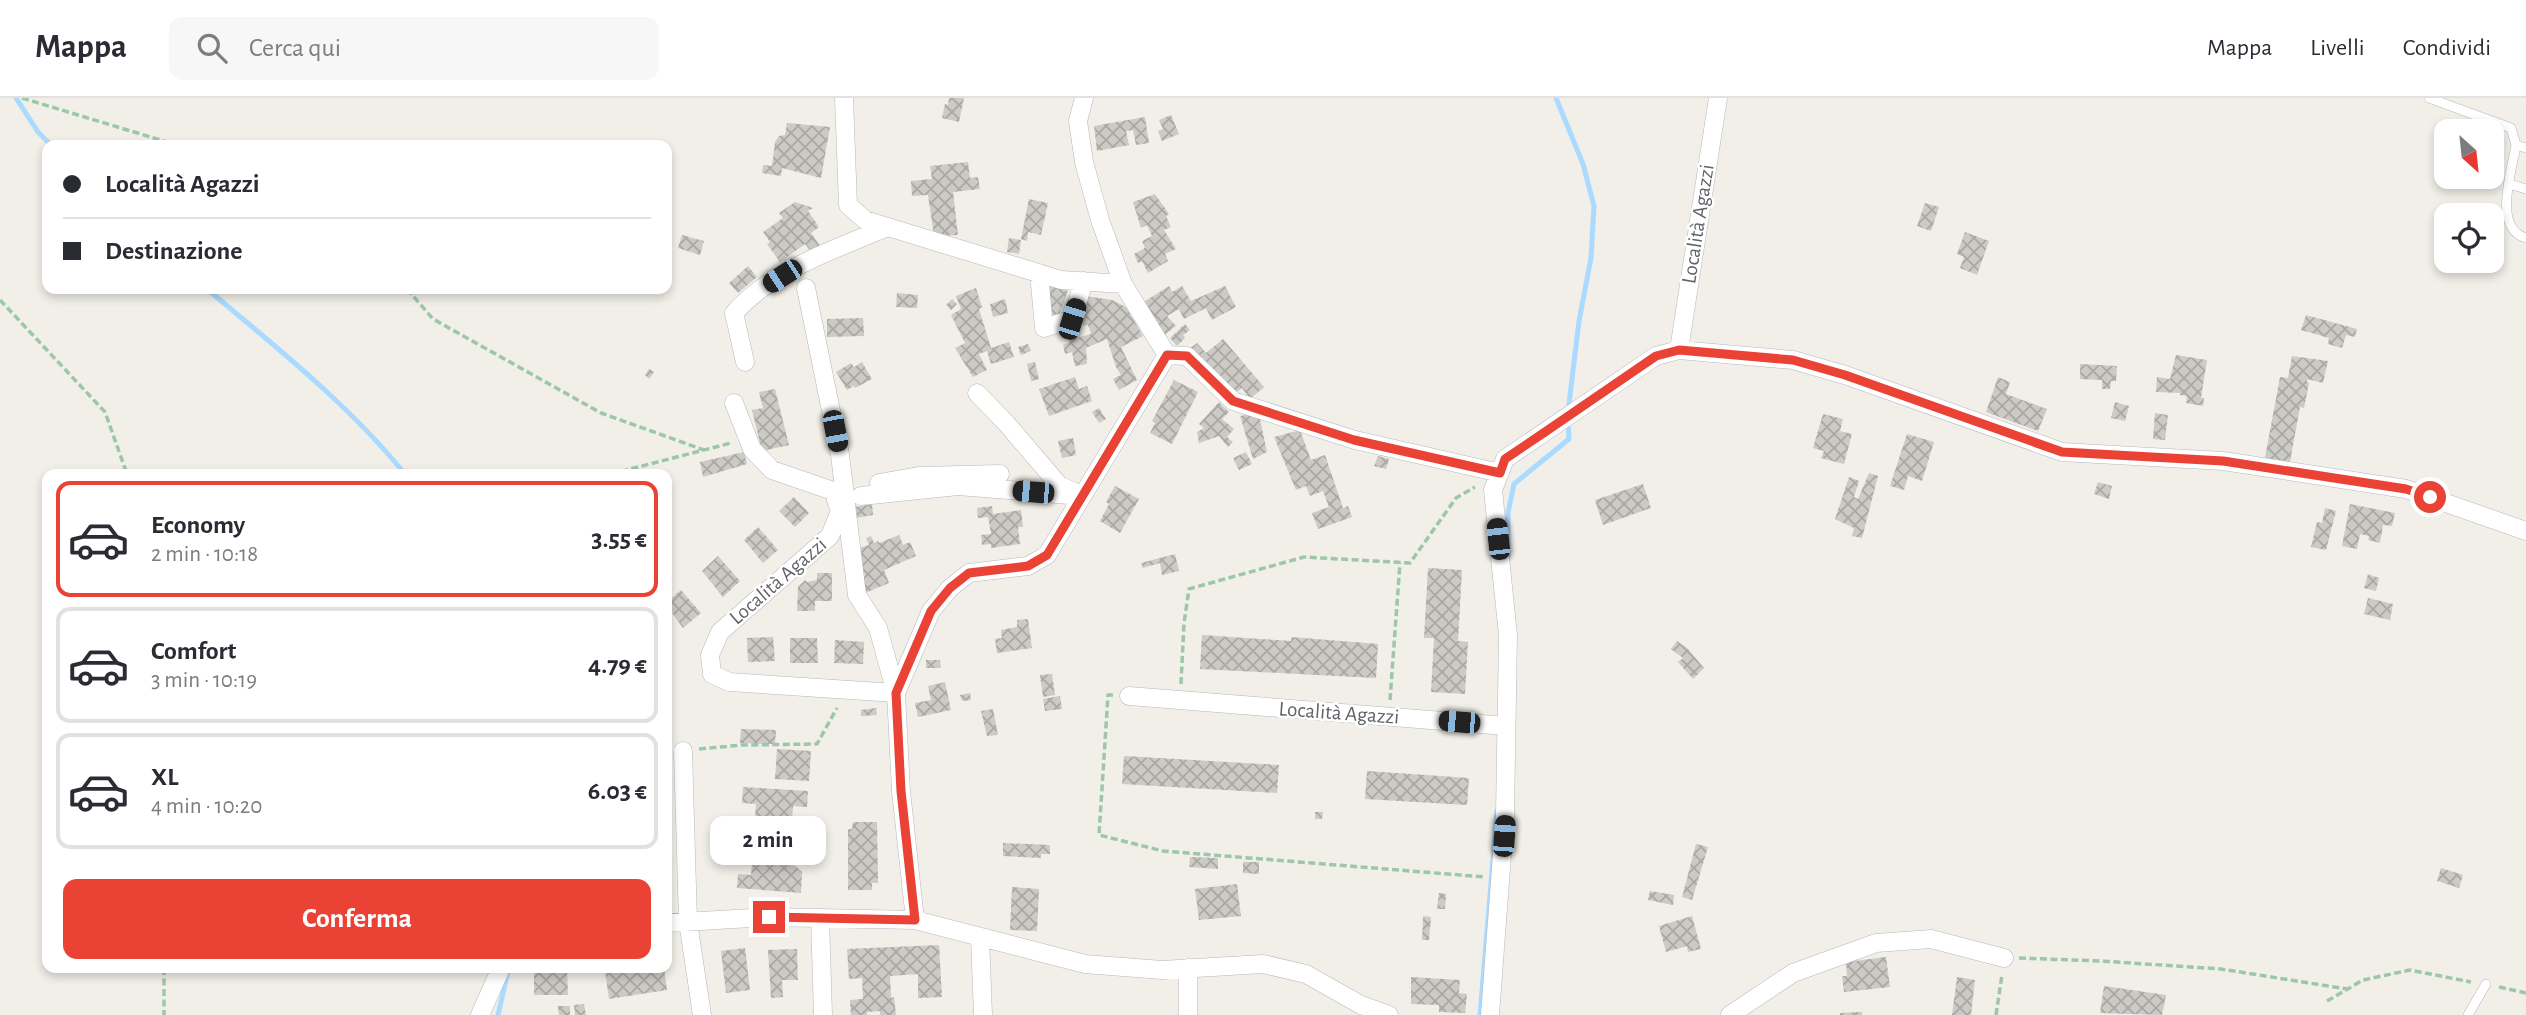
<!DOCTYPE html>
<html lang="it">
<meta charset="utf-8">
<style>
body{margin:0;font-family:"Alegreya Sans",sans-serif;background:#f7f7f7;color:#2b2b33;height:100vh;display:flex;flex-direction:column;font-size:26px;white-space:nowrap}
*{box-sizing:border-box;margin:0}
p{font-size:23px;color:#7c7c81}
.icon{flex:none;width:38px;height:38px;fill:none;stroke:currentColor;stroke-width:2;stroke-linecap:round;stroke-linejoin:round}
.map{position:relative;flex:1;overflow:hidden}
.side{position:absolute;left:42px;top:371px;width:630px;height:504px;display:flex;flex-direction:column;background:#fff;border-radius:14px;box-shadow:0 4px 10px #0003}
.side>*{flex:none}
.guide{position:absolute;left:42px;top:42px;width:630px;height:154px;border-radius:14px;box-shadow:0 4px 10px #0003;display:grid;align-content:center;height:154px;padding:0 21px;background:#fff}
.needle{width:46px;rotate:153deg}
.fabs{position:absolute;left:2434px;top:21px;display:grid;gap:14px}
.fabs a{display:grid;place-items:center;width:70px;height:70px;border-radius:14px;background:#fff;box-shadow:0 4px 10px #0003;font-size:35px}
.end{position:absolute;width:32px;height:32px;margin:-16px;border:9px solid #ea4335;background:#fff;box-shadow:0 0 0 4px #fff}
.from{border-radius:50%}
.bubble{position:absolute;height:49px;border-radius:14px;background:#fff;box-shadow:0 4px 10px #0003;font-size:23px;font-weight:600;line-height:49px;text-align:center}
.car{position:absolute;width:21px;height:42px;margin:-21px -10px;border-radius:9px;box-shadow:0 0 5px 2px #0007;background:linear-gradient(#222 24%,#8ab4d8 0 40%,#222 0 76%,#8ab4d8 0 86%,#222 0)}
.guide b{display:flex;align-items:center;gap:24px;height:66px;font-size:26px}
.guide b+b{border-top:2px solid #e1e1e2}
.guide i{width:18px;height:18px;background:#2b2b33}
ul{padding:12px 0 0;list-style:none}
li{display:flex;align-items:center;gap:21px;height:116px;margin:0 14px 10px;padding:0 7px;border:4px solid #e1e1e2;border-radius:14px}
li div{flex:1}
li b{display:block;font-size:26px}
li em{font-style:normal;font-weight:600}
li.selected{border-color:#ea4335}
li>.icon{width:63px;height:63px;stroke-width:1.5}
.cta{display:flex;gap:14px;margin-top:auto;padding:14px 21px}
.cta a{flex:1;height:80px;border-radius:14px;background:#ea4335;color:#fff;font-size:28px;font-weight:600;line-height:80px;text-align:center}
header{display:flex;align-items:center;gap:42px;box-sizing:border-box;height:98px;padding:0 35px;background:#fff;border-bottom:2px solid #e1e1e2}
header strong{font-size:33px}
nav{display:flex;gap:38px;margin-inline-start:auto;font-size:24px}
.search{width:490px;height:63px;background:#f7f7f7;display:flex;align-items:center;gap:18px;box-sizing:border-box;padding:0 24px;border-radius:14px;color:#7c7c81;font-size:26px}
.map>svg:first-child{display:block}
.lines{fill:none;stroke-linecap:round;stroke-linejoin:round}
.stream{stroke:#aadaff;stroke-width:5}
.building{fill:url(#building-cross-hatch)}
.service-casing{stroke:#b5b8bc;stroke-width:10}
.minor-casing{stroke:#b5b8bc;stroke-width:19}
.path{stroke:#9cc7a9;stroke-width:3.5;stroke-dasharray:7 3.5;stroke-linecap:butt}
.service{stroke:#fff;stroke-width:9}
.minor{stroke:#fff;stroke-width:18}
.route{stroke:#ea4335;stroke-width:9}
.labels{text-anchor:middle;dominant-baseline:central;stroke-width:5;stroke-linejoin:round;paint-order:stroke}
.street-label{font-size:21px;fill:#5f6368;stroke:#fff}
</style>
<header>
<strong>Mappa</strong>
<div class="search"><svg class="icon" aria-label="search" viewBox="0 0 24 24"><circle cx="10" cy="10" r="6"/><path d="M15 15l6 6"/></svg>Cerca qui</div>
<nav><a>Mappa</a><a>Livelli</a><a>Condividi</a></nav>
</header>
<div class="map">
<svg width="2526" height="917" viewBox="0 0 2526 917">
<defs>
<pattern id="building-cross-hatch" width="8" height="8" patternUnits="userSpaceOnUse" patternTransform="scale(1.75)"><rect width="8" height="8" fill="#cccac5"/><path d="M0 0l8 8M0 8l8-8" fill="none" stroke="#a9a8a4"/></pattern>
</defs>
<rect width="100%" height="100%" fill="#f1efe8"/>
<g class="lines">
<path class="stream" d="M 16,0 L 38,34 L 51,47
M 1556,0 L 1583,66 L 1594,108 L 1591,160 L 1579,223 L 1568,314
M 207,191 C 276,249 348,306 405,376
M 1508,459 L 1508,415 L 1514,386 L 1569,341 L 1568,324
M 498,917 L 508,873
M 1480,917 L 1497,713"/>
</g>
<path class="building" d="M 949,0 L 964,0 L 959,24 L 942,20 L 945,6 L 948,7 Z
M 1171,17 L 1179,36 L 1162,43 L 1158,33 L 1163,31 L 1159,22 Z
M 1145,19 L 1149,45 L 1136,47 L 1133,32 L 1126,33 L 1129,47 L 1097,53 L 1094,28 Z
M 787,25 L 830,29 L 821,80 L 782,70 L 781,78 L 762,75 L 763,67 L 772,68 L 775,44 L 779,38 L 785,37 Z
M 968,64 L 970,80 L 978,79 L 980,91 L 953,94 L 958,137 L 934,138 L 928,97 L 912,98 L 911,83 L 932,81 L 930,68 Z
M 1155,96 L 1169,116 L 1166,118 L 1171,129 L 1164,132 L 1176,151 L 1165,156 L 1168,163 L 1148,175 L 1142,163 L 1138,165 L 1134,156 L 1145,150 L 1142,143 L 1152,138 L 1147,127 L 1141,130 L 1133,104 Z
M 1029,101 L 1048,105 L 1041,137 L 1028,134 L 1027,143 L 1021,141 Z
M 795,104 L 813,110 L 808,113 L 819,129 L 811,135 L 821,149 L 812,155 L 805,146 L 780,164 L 767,146 L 770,144 L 763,134 L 783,120 L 779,115 Z
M 1925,105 L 1939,109 L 1931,133 L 1917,128 Z
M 1965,134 L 1989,143 L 1977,177 L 1960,170 L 1964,159 L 1957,156 Z
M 682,137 L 704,143 L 700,157 L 678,150 Z
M 1009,140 L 1021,142 L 1019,156 L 1007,154 Z
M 748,168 L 757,179 L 738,195 L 729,185 Z
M 1046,187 L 1068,193 L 1057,222 L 1047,219 Z
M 1169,188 L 1172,194 L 1182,188 L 1191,203 L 1225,188 L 1236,209 L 1212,222 L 1206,210 L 1184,221 L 1179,211 L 1167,218 L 1176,228 L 1163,238 L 1139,207 Z
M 976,190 L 982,209 L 979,211 L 991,250 L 1009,244 L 1014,259 L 991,266 L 987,253 L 979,256 L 987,272 L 973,279 L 955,250 L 965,245 L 951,217 L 961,211 L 956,198 Z
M 897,195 L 918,197 L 917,210 L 896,209 Z
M 1085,198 L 1112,202 L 1126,209 L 1143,238 L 1121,249 L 1137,282 L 1119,292 L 1113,281 L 1121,277 L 1116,269 L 1107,241 L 1086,250 L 1087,266 L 1075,268 L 1072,254 L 1065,256 L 1063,247 L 1070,244 L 1069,242 L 1091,236 L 1088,227 L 1083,228 L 1080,219 L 1086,216 Z
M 952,201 L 957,206 L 951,212 L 946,207 Z
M 1005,201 L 1008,215 L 993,219 L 990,206 Z
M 2306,217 L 2357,231 L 2355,239 L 2346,237 L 2342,250 L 2328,246 L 2329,240 L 2301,232 Z
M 863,220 L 864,238 L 827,239 L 827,221 Z
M 1185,226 L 1190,232 L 1183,237 L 1185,240 L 1177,248 L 1170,240 Z
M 1223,241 L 1264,289 L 1250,301 L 1242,290 L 1231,299 L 1189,251 L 1197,245 L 1206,255 Z
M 1028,246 L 1031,253 L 1021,257 L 1018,249 Z
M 2176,257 L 2207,262 L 2201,300 L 2204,300 L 2203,308 L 2186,305 L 2187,298 L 2180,297 L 2180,295 L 2156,294 L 2157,279 L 2170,281 Z
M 2292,258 L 2328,263 L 2323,285 L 2307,281 L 2307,284 L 2309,285 L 2304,310 L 2300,309 L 2289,369 L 2264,365 L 2280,279 L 2288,280 Z
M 862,264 L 872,281 L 855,290 L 854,288 L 847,292 L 836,274 L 851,265 L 854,269 Z
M 1035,264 L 1039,281 L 1031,283 L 1027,266 Z
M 2080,266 L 2117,268 L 2116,283 L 2111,283 L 2110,291 L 2102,291 L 2102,282 L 2080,281 Z
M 649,271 L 654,274 L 649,281 L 645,277 Z
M 1075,279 L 1079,291 L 1087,288 L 1092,303 L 1049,318 L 1039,291 Z
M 1998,279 L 2010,284 L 2006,296 L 2047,311 L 2038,333 L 1986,314 Z
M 1174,282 L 1198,294 L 1172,346 L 1150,335 L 1155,325 L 1152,323 Z
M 775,291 L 789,347 L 762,353 L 752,312 L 763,310 L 759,294 Z
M 1219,304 L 1229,314 L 1222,321 L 1234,331 L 1227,339 L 1233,344 L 1228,349 L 1219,338 L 1199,345 L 1197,334 L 1204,330 L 1199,326 Z
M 2115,304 L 2129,308 L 2125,323 L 2111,320 Z
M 1099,310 L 1106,321 L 1099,325 L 1092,314 Z
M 2155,315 L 2168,317 L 2165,342 L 2153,341 Z
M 1249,316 L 1259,317 L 1267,354 L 1253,361 L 1240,318 Z
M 1823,316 L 1843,321 L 1840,333 L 1852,336 L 1844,366 L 1821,360 L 1824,353 L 1813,350 Z
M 1300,332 L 1311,362 L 1325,357 L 1343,410 L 1348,408 L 1352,419 L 1318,431 L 1312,415 L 1329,409 L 1323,393 L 1310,398 L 1306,388 L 1296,392 L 1274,339 Z
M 1907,336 L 1934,344 L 1922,383 L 1908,378 L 1904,392 L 1890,388 Z
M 1073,340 L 1076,357 L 1062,360 L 1058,343 Z
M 744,354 L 747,366 L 703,379 L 700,364 Z
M 1246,354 L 1252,366 L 1239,372 L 1233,360 Z
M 1378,358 L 1389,361 L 1386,371 L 1374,368 Z
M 1869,375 L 1878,378 L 1862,440 L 1852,438 L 1854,430 L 1835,421 L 1849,379 L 1859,383 L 1854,399 L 1858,401 Z
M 2098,384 L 2112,388 L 2109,401 L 2094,396 Z
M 1643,386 L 1651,410 L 1603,427 L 1595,402 Z
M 1115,388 L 1139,401 L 1120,435 L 1100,423 L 1109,406 L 1106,404 Z
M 794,399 L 809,415 L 795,429 L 779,413 Z
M 872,406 L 873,417 L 856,420 L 854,409 Z
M 2350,406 L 2395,415 L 2392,428 L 2383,427 L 2380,445 L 2368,442 L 2369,438 L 2360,436 L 2357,451 L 2342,448 Z
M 992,408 L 993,416 L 1021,412 L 1023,429 L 1018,429 L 1020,446 L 991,450 L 991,446 L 982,447 L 981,437 L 991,436 L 988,419 L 978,420 L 977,410 Z
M 2325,410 L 2336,413 L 2326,452 L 2311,449 L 2317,424 L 2322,425 Z
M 758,429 L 778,452 L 763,465 L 744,442 Z
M 899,437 L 903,447 L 910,444 L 916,458 L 884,472 L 889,485 L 865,495 L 862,479 L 865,478 L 856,451 L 869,447 L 866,440 L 871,438 L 874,445 L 878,443 L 879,445 Z
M 1175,456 L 1179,473 L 1162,477 L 1160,465 L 1143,470 L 1141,465 Z
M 718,458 L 740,483 L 723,499 L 702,473 Z
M 1428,470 L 1462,472 L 1458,543 L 1468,544 L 1465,596 L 1431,594 L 1434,540 L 1424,540 Z
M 817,475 L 832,475 L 832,503 L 815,503 L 815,513 L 797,513 L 798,489 L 805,482 L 807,484 L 817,482 Z
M 2368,476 L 2379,480 L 2376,493 L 2364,490 Z
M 681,492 L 701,515 L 683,530 L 667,508 L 667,504 Z
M 2368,500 L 2393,506 L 2390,522 L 2364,516 Z
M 1028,521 L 1032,550 L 997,555 L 995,541 L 1002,540 L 1001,532 L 1017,529 L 1017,522 Z
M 1202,537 L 1291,543 L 1291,539 L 1378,546 L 1376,580 L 1200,571 Z
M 773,539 L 775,563 L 748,564 L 747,540 Z
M 790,540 L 817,540 L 818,565 L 790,565 Z
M 835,542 L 864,544 L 863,566 L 834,565 Z
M 1677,543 L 1687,550 L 1704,570 L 1693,581 L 1678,564 L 1683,560 L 1671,551 Z
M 926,562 L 940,562 L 941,570 L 926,570 Z
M 1052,576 L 1055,597 L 1043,599 L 1040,577 Z
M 945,584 L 951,612 L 918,619 L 915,605 L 931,602 L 928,588 Z
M 970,595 L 971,602 L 962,603 L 960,597 Z
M 1060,598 L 1062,611 L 1045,613 L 1043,601 Z
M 876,610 L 877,617 L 861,618 L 861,612 Z
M 993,611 L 998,637 L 987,638 L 981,613 Z
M 741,631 L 776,632 L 775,646 L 740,645 Z
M 777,651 L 811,653 L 809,683 L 775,681 Z
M 1124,658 L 1279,667 L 1277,695 L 1122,686 Z
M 1367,673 L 1469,680 L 1467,707 L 1365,701 Z
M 743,689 L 808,693 L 807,709 L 793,708 L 789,766 L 795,768 L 802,774 L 801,795 L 737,790 L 738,776 L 751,777 L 756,706 L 742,705 Z
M 1315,714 L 1323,714 L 1322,721 L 1315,721 Z
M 853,724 L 877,724 L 878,785 L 872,785 L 872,792 L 848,792 L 848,731 L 852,731 Z
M 1003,745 L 1050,747 L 1050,756 L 1041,756 L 1041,760 L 1003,758 Z
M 1696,746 L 1708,749 L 1692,802 L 1682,799 Z
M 1190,759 L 1218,760 L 1218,771 L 1189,769 Z
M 1243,764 L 1259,764 L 1259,776 L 1243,775 Z
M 2441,770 L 2463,777 L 2459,790 L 2437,783 Z
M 1237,786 L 1241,818 L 1199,822 L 1195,791 Z
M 1012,789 L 1039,791 L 1037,833 L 1010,832 Z
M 1650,793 L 1674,797 L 1673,807 L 1648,802 Z
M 1439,795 L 1446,796 L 1445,811 L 1437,811 Z
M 1423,818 L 1431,819 L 1429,842 L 1422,842 Z
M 1692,818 L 1701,851 L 1688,854 L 1687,848 L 1666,854 L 1659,828 Z
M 939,847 L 942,899 L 918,900 L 918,876 L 890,878 L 891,900 L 894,899 L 896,917 L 880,917 L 880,913 L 867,914 L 867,917 L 851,917 L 850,902 L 863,901 L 862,880 L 849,881 L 847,851 Z
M 745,850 L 750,892 L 726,895 L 721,853 Z
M 797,851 L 798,882 L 782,882 L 783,899 L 771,900 L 768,852 Z
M 1886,859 L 1890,889 L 1844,894 L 1842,878 L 1847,878 L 1846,864 Z
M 534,870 L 567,870 L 568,897 L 534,897 Z
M 625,870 L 664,870 L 667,892 L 609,901 L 605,873 Z
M 1411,879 L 1460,882 L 1459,895 L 1467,896 L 1465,915 L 1439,914 L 1439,907 L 1411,906 Z
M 1957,879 L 1975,882 L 1971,917 L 1952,917 Z
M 2104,888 L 2166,897 L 2162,917 L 2100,915 Z
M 584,906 L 586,917 L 575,917 L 574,907 Z
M 558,908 L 570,908 L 570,917 L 559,917 Z
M 1862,914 L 1862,917 L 1840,917 L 1840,915 Z"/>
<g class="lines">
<defs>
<path id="service" d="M 2429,0 L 2511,30 L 2516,47 L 2526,50
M 2516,47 C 2512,73 2492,130 2526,140
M 2509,86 L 2526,91
M 2468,917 L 2486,886"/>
<path id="minor" d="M 844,0 L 848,107 L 865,122 L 1061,182 L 1123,186
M 1084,0 L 1078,23 L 1084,64 L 1100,122 L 1123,186 L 1167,257 L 1187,258 L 1233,303 L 1355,342 L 1500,375
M 1039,175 L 1044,230 L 1072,221 L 1084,183
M 1679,252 L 1718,0
M 745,264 L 734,215 C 774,171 835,151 888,129
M 977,295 L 1006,325 L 1059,387 L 1076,395
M 734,305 L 752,351 L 772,372 L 833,393 L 840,413 L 830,438 L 720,534 L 710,557 L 712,576 L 729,584 L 896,595 L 878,530 L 857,497 L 840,357 L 806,190
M 879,385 L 919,378 L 1000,376
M 861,398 L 958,388 L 1082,398
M 1129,598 L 1506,628
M 683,653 L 688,824 L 702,917
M 820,820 L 823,917
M 915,822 L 901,693 L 896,595 L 931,513 L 950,490 L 969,475 L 1028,468 L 1047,457 L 1167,257
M 667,825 L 769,819 L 915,822 L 1085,866 L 1162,872 L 1263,866 L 1306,876 L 1361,907 L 1389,917
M 980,839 L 983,917
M 1188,870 L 1188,917
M 480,917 L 501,870
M 1490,917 L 1505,717 L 1508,537 L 1493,392 L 1505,361 L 1656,258 L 1679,252 L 1793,262 L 1845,277 L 2062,354 L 2223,363 L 2406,391 L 2526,433
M 1730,917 L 1793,875 L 1876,845 L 1931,841 L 2004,860"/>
</defs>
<use href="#service" class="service-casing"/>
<use href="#minor" class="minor-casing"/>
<path class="path" d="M 22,0 L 177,47
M 407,191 L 433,221 L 601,315 L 704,352
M 0,202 L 105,314 L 127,376
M 611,376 L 731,345
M 1181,586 L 1184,525 L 1189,491 L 1304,459 L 1410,465 L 1456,400 L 1475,389
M 1113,597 L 1108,597 L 1099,737 L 1163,753 L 1485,779
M 1390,602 L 1400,465
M 699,651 L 742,647 L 817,646 L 837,610
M 2019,860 L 2101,863 L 2221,871 L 2347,891
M 164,870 L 164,917
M 2499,889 L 2526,895
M 2327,903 L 2363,882 L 2410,872 L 2471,884
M 1996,917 L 2002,877"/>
<use href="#service" class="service"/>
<use href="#minor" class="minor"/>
</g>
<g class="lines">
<path class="route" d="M 769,819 L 915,822 L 901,693 L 896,595 L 931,513 L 950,490 L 969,475 L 1028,468 L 1047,457 L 1167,257 L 1187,258 L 1233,303 L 1354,342 L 1500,375 L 1505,361 L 1545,334 L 1656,258 L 1679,252 L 1793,262 L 1845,277 L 2062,354 L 2223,363 L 2406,391 L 2430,399"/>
</g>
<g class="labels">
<g class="street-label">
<text transform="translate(1698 126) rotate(-81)">Località Agazzi</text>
<text transform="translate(778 483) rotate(-41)">Località Agazzi</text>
<text transform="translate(1339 615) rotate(4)">Località Agazzi</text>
</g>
</g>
</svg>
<div class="fabs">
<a><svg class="needle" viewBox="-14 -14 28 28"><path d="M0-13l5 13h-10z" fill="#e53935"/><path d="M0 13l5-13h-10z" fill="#7c7c81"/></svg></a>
<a><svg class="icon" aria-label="locate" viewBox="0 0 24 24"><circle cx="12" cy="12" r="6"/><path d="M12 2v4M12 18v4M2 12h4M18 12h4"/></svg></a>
</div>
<i class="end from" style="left:2430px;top:399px"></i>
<i class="end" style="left:769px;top:819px"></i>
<div class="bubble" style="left:710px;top:718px;width:116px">2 min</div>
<i class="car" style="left:782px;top:178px;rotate:237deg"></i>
<i class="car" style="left:1072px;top:221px;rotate:17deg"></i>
<i class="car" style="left:835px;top:333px;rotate:169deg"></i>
<i class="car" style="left:1033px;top:394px;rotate:275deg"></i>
<i class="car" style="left:1498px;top:441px;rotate:354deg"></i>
<i class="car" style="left:1459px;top:624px;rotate:275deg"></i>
<i class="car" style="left:1504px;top:738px;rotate:4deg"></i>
<div class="guide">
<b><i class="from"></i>Località Agazzi</b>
<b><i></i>Destinazione</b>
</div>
<section class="side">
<ul>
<li class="selected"><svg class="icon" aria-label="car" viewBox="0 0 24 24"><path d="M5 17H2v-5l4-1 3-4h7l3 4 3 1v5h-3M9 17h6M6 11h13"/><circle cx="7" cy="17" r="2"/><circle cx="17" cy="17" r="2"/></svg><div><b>Economy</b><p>2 min · 10:18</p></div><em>3.55 €</em></li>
<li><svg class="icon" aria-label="car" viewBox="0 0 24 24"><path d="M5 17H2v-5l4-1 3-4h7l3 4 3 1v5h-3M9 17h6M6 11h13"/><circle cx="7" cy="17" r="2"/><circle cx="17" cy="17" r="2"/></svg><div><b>Comfort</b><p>3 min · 10:19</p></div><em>4.79 €</em></li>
<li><svg class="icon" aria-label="car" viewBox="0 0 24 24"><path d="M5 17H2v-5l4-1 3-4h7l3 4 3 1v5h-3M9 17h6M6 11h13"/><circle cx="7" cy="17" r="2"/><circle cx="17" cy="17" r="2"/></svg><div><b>XL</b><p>4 min · 10:20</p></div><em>6.03 €</em></li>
</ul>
<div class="cta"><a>Conferma</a></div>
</section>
</div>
